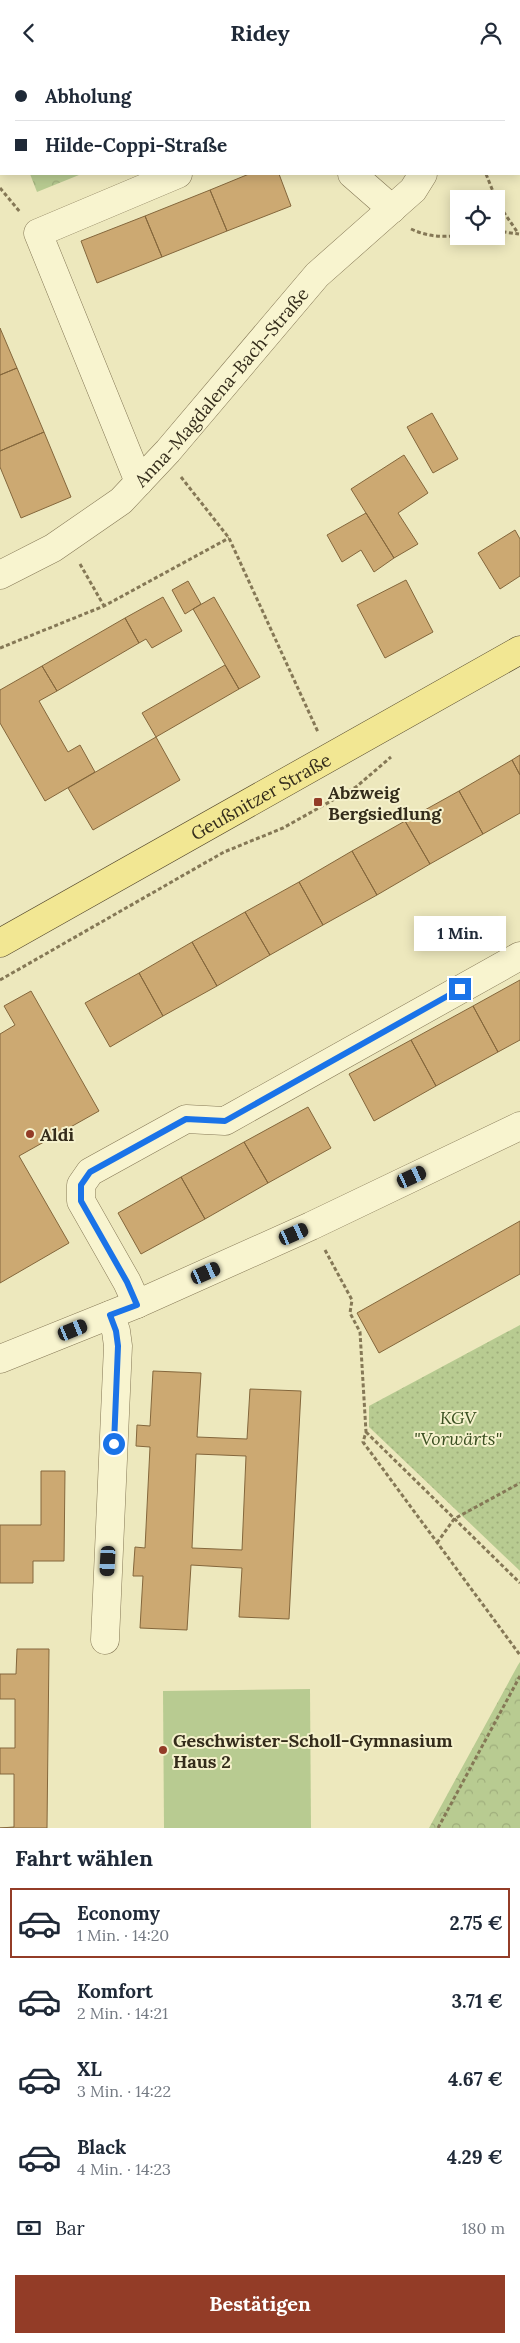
<!DOCTYPE html>
<html lang="de">
<meta charset="utf-8">
<style>
body{margin:0;font-family:Lora,serif;background:#f2f2f3;color:#1f2937;height:100vh;display:flex;flex-direction:column;font-size:19px;white-space:nowrap}
*{box-sizing:border-box;margin:0}
p{font-size:16px;color:#747a83}
.icon{flex:none;width:28px;height:28px;fill:none;stroke:currentColor;stroke-width:2;stroke-linecap:round;stroke-linejoin:round}
.map{position:relative;height:1763px;overflow:hidden}
.panel{display:flex;flex-direction:column;background:#fff;flex:1}
.panel>*{flex:none}
.top-card{position:absolute;left:0px;top:0px;width:520px;height:110px;box-shadow:0 2px 12px #0003;display:grid;align-content:center;height:110px;padding:0 15px;background:#fff}
.tools{position:absolute;left:450px;top:125px;display:grid;gap:10px}
.tools a{display:grid;place-items:center;width:55px;height:55px;border-radius:0px;background:#fff;box-shadow:0 2px 12px #0003;font-size:25px}
.end{position:absolute;width:22px;height:22px;margin:-11px;border:6px solid #1a73e8;background:#fff;box-shadow:0 0 0 2px #fff}
.from{border-radius:50%}
.bubble{position:absolute;height:35px;border-radius:0px;background:#fff;box-shadow:0 2px 12px #0003;font-size:16px;font-weight:700;line-height:35px;text-align:center}
.car{position:absolute;width:15px;height:30px;margin:-15px -8px;border-radius:6px;box-shadow:0 0 4px 1px #0007;background:linear-gradient(#222 24%,#8ab4d8 0 40%,#222 0 76%,#8ab4d8 0 86%,#222 0)}
.top-card b{display:flex;align-items:center;gap:18px;height:48px;font-size:19px}
.top-card b+b{border-top:1px solid #e0e1e3}
.top-card i{width:12px;height:12px;background:#1f2937}
ul{padding:0;list-style:none}
li{display:flex;align-items:center;gap:15px;height:70px;margin:0 10px 8px;padding:0 5px;border:2px solid transparent;border-radius:0px}
li div{flex:1}
li b{display:block;font-size:19px}
li em{font-style:normal;font-weight:700}
li.current{border-color:#933c27}
li>.icon{width:45px;height:45px;stroke-width:1.5}
h2{padding:0 15px;font-size:22px;line-height:60px}
.pay{display:flex;align-items:center;gap:12px;height:55px;padding:0 15px;font-size:19px}
.pay p{margin-inline-start:auto}
.action{display:flex;gap:10px;margin-top:auto;padding:10px 15px}
.action a{flex:1;height:58px;border-radius:0px;background:#933c27;color:#fff;font-size:20px;font-weight:700;line-height:58px;text-align:center}
header{display:flex;justify-content:space-between;align-items:center;height:65px;padding:0 15px;background:#fff;font-size:22px;font-weight:700}
.map>svg:first-child{display:block}
.forest{fill:url(#forest-crowns)}
.garden{fill:url(#garden-dots)}
.pitch{fill:#b8cb91}
.building{fill:#cca972;stroke:#84673c;fill-rule:evenodd}
.lines{fill:none;stroke-linecap:round;stroke-linejoin:round}
.minor-casing{stroke:#857856;stroke-width:29}
.major-casing{stroke:#52452b;stroke-width:29}
.path{stroke:#857856;stroke-width:3;stroke-dasharray:4 2.5;stroke-linecap:butt}
.minor{stroke:#f8f4cf;stroke-width:28}
.major{stroke:#f2e793;stroke-width:28}
.route{stroke:#1a73e8;stroke-width:6}
.poi-dot{fill:#933c27;stroke:#f5f1cc;stroke-width:2}
.labels{text-anchor:middle;dominant-baseline:central;stroke-width:4;stroke-linejoin:round;paint-order:stroke}
.street-label{font-size:18px;fill:#342c1b;stroke:#f5f1cc}
.poi-label{font-size:18px;font-weight:bold;fill:#342c1b;stroke:#f5f1cc;text-anchor:start}
.park-label{font-size:18px;font-style:italic;fill:#3b5022;stroke:#f5f1cc}
</style>
<header><svg class="icon" aria-label="back" viewBox="0 0 24 24"><path d="M15 5l-7 7 7 7"/></svg>Ridey<svg class="icon" aria-label="person" viewBox="0 0 24 24"><circle cx="12" cy="8" r="4"/><path d="M4 21q1-7 8-7t8 7"/></svg></header>
<div class="map">
<svg width="520" height="1763" viewBox="0 0 520 1763">
<defs>
<pattern id="forest-crowns" width="20" height="18" patternUnits="userSpaceOnUse" patternTransform="scale(1.25)"><rect width="20" height="18" fill="#b8cb91"/><path d="M2 6a3 3 0 1 1 6 0M12 15a3 3 0 1 1 6 0" fill="none" stroke="#9fae7c"/></pattern>
<pattern id="garden-dots" width="8" height="8" patternUnits="userSpaceOnUse" patternTransform="scale(1.25)"><rect width="8" height="8" fill="#b8cb91"/><path d="M2 2h.1M6 6h.1" fill="none" stroke="#9fae7c" stroke-width="1.8" stroke-linecap="round"/></pattern>
</defs>
<rect width="100%" height="100%" fill="#ede8bd"/>
<path class="forest" d="M 30,109 L 78,109 L 79,110 L 37,127 Z
M 520,1597 L 520,1763 L 429,1763 L 518,1600 Z"/>
<path class="garden" d="M 520,1260 L 520,1506 L 369,1362 L 369,1341 Z"/>
<path class="pitch" d="M 310,1624 L 311,1763 L 164,1763 L 163,1626 Z"/>
<path class="building" d="M 249,109 L 279,109 L 291,141 L 227,166 L 210,125 Z
M 210,125 L 227,166 L 162,192 L 145,151 Z
M 145,151 L 162,192 L 97,218 L 81,176 Z
M 0,263 L 17,303 L 0,310 Z
M 17,303 L 44,367 L 0,386 L 0,310 Z
M 432,348 L 458,394 L 433,408 L 407,362 Z
M 44,367 L 71,432 L 21,453 L 0,402 L 0,386 Z
M 404,390 L 428,428 L 398,448 L 418,479 L 394,493 L 351,424 Z
M 366,448 L 394,493 L 374,507 L 361,485 L 342,497 L 327,470 Z
M 515,465 L 520,474 L 520,511 L 500,524 L 478,488 Z
M 406,515 L 433,567 L 385,593 L 357,540 Z
M 188,516 L 201,539 L 185,549 L 172,525 Z
M 163,532 L 182,566 L 152,583 L 146,574 L 139,578 L 125,553 Z
M 214,532 L 260,612 L 239,624 L 193,544 Z
M 125,553 L 139,578 L 57,626 L 42,601 Z
M 225,600 L 239,624 L 156,672 L 142,648 Z
M 42,601 L 57,626 L 39,636 L 68,687 L 80,680 L 95,707 L 45,736 L 0,658 L 0,625 Z
M 156,672 L 180,715 L 93,765 L 68,723 Z
M 520,690 L 520,710 L 512,695 Z
M 512,695 L 520,710 L 520,748 L 483,769 L 459,726 Z
M 459,726 L 483,769 L 430,799 L 405,756 Z
M 405,756 L 430,799 L 377,830 L 352,786 Z
M 352,786 L 377,830 L 323,860 L 299,817 Z
M 299,817 L 323,860 L 270,890 L 245,847 Z
M 245,847 L 270,890 L 217,921 L 192,877 Z
M 192,877 L 217,921 L 163,951 L 139,908 Z
M 139,908 L 163,951 L 110,982 L 85,938 Z
M 520,915 L 520,975 L 498,987 L 473,941 Z
M 31,926 L 99,1046 L 19,1091 L 69,1178 L 0,1218 L 0,969 L 15,960 L 4,941 Z
M 473,941 L 498,987 L 436,1021 L 411,975 Z
M 411,975 L 436,1021 L 374,1056 L 349,1009 Z
M 308,1042 L 331,1083 L 268,1118 L 244,1077 Z
M 244,1077 L 268,1118 L 205,1154 L 181,1112 Z
M 181,1112 L 205,1154 L 141,1189 L 118,1148 Z
M 520,1156 L 520,1209 L 379,1288 L 357,1248 Z
M 153,1306 L 201,1308 L 197,1372 L 247,1374 L 250,1324 L 301,1326 L 289,1554 L 239,1552 L 242,1503 L 191,1500 L 187,1565 L 140,1563 L 143,1511 L 133,1511 L 135,1482 L 145,1483 L 150,1382 L 136,1381 L 137,1360 L 150,1361 ZM 196,1389 L 246,1391 L 242,1485 L 192,1483 Z
M 41,1406 L 65,1406 L 64,1496 L 33,1496 L 33,1518 L 0,1518 L 0,1460 L 41,1460 Z
M 17,1584 L 49,1584 L 47,1763 L 0,1763 L 14,1762 L 14,1709 L 0,1709 L 0,1683 L 15,1683 L 15,1634 L 0,1634 L 0,1609 L 16,1609 Z"/>
<g class="lines">
<defs>
<g id="minor">
<path d="M 487,0 L 491,1"/>
<path d="M 331,1 L 332,0"/>
<path d="M 519,9 L 520,9"/>
<path d="M 352,109 L 392,144"/>
<path d="M 139,417 L 38,168 L 178,109"/>
<path id="s1" d="M 0,510 L 53,483 L 121,436 L 168,386 L 317,210 L 413,125 L 423,109"/>
<path d="M 137,1239 L 127,1217 L 81,1136 L 81,1120 L 90,1107 L 186,1054 L 225,1056 L 520,891"/>
<path d="M 0,1294 L 137,1239 L 311,1161 L 520,1061"/>
<path d="M 105,1575 L 118,1281 L 116,1266 L 110,1250"/>
</g>
<g id="major">
<path id="s2" d="M 0,878 L 520,585"/>
</g>
</defs>
<use href="#minor" class="minor-casing"/>
<use href="#major" class="major-casing"/>
<path class="path" d="M 251,0 L 252,1
M 486,109 L 496,134
M 0,123 L 20,147
M 496,136 L 518,168
M 411,164 C 426,171 442,173 459,170
M 496,166 L 519,169
M 181,412 L 229,473 L 318,667
M 80,499 L 104,541
M 0,583 L 104,541 L 229,473
M 0,915 L 224,787 L 283,763 L 356,722 L 391,692
M 325,1185 L 352,1235 L 350,1248 L 360,1267 L 366,1367 L 363,1377 L 520,1590
M 366,1367 L 520,1518
M 437,1478 L 454,1454 L 520,1418
M 438,1763 L 520,1611"/>
<use href="#minor" class="minor"/>
<use href="#major" class="major"/>
</g>
<g class="lines">
<path class="route" d="M 114,1379 L 118,1281 L 116,1266 L 110,1250 L 137,1240 L 127,1217 L 81,1136 L 81,1120 L 90,1107 L 186,1054 L 225,1056 L 460,924"/>
</g>
<g class="poi-dot">
<rect x="313" y="732" width="10" height="10" rx="2.5"/>
<circle cx="30" cy="1069" r="5"/>
<circle cx="163" cy="1685" r="5"/>
</g>
<g class="labels">
<g class="street-label">
<text stroke="none"><textPath href="#s1" startOffset="294">Anna-Magdalena-Bach-Straße</textPath></text>
<text stroke="none"><textPath href="#s2" startOffset="299">Geußnitzer Straße</textPath></text>
</g>
<g class="poi-label">
<text x="328" y="727">Abzweig<tspan x="328" dy="21">Bergsiedlung</tspan></text>
<text x="40" y="1069">Aldi</text>
<text x="173" y="1675">Geschwister-Scholl-Gymnasium<tspan x="173" dy="21">Haus 2</tspan></text>
</g>
<g class="park-label">
<text x="458" y="1352">KGV<tspan x="458" dy="21">"Vorwärts"</tspan></text>
</g>
</g>
</svg>
<div class="tools">
<a><svg class="icon" aria-label="locate" viewBox="0 0 24 24"><circle cx="12" cy="12" r="6"/><path d="M12 2v4M12 18v4M2 12h4M18 12h4"/></svg></a>
</div>
<i class="end from" style="left:114px;top:1379px"></i>
<i class="end" style="left:460px;top:924px"></i>
<div class="bubble" style="left:414px;top:851px;width:92px">1 Min.</div>
<i class="car" style="left:412px;top:1112px;rotate:65deg"></i>
<i class="car" style="left:294px;top:1169px;rotate:66deg"></i>
<i class="car" style="left:206px;top:1208px;rotate:66deg"></i>
<i class="car" style="left:73px;top:1265px;rotate:68deg"></i>
<i class="car" style="left:108px;top:1496px;rotate:183deg"></i>
<div class="top-card">
<b><i class="from"></i>Abholung</b>
<b><i></i>Hilde-Coppi-Straße</b>
</div>
</div>
<section class="panel">
<h2>Fahrt wählen</h2>
<ul>
<li class="current"><svg class="icon" aria-label="car" viewBox="0 0 24 24"><path d="M5 17H2v-5l4-1 3-4h7l3 4 3 1v5h-3M9 17h6M6 11h13"/><circle cx="7" cy="17" r="2"/><circle cx="17" cy="17" r="2"/></svg><div><b>Economy</b><p>1 Min. · 14:20</p></div><em>2.75 €</em></li>
<li><svg class="icon" aria-label="car" viewBox="0 0 24 24"><path d="M5 17H2v-5l4-1 3-4h7l3 4 3 1v5h-3M9 17h6M6 11h13"/><circle cx="7" cy="17" r="2"/><circle cx="17" cy="17" r="2"/></svg><div><b>Komfort</b><p>2 Min. · 14:21</p></div><em>3.71 €</em></li>
<li><svg class="icon" aria-label="car" viewBox="0 0 24 24"><path d="M5 17H2v-5l4-1 3-4h7l3 4 3 1v5h-3M9 17h6M6 11h13"/><circle cx="7" cy="17" r="2"/><circle cx="17" cy="17" r="2"/></svg><div><b>XL</b><p>3 Min. · 14:22</p></div><em>4.67 €</em></li>
<li><svg class="icon" aria-label="car" viewBox="0 0 24 24"><path d="M5 17H2v-5l4-1 3-4h7l3 4 3 1v5h-3M9 17h6M6 11h13"/><circle cx="7" cy="17" r="2"/><circle cx="17" cy="17" r="2"/></svg><div><b>Black</b><p>4 Min. · 14:23</p></div><em>4.29 €</em></li>
</ul>
<div class="pay"><svg class="icon" aria-label="cash" viewBox="0 0 24 24"><path d="M3 7h18v10H3z"/><circle cx="12" cy="12" r="2"/></svg>Bar<p>180 m</p></div>
<div class="action"><a>Bestätigen</a></div>
</section>
